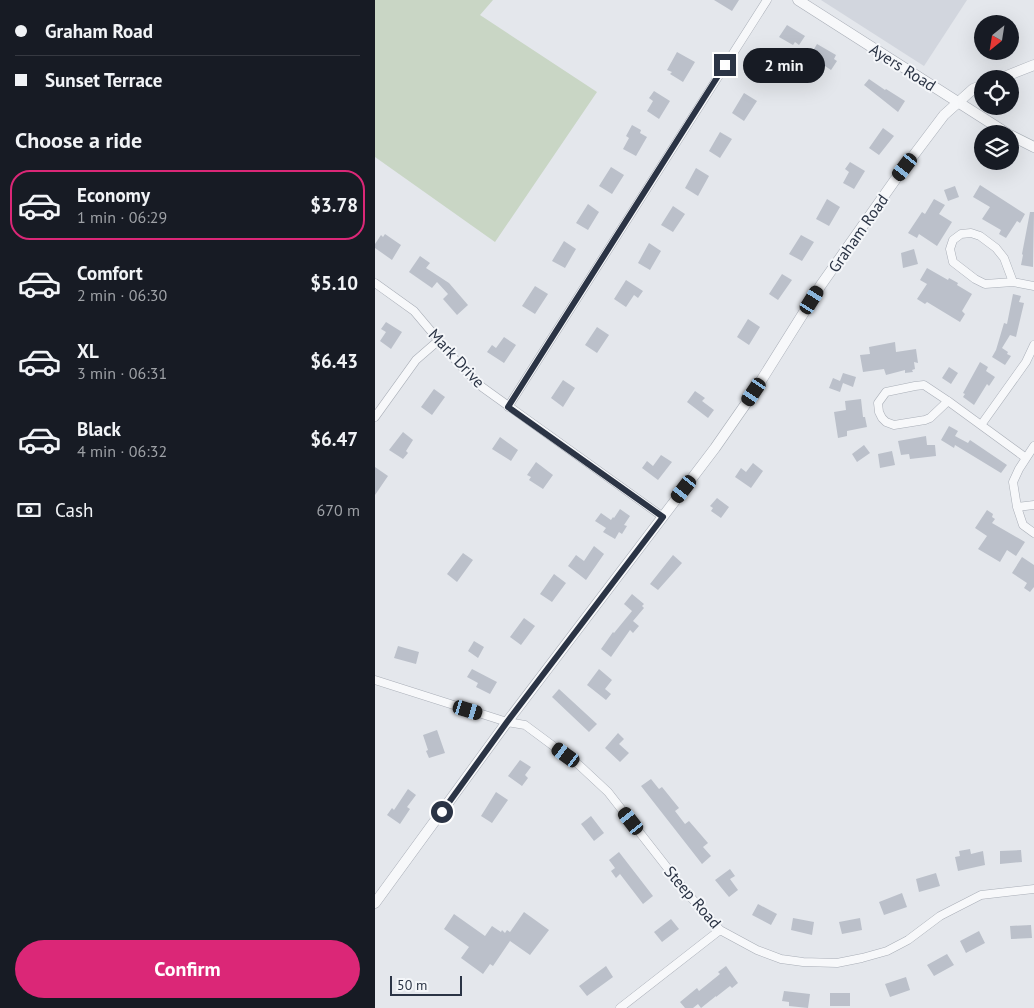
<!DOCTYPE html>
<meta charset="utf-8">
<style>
body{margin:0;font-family:"PT Sans",sans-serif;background:#242831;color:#f1f3f6;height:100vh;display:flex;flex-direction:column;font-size:19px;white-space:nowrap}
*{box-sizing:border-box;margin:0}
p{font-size:16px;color:#9ea1a6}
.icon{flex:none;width:28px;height:28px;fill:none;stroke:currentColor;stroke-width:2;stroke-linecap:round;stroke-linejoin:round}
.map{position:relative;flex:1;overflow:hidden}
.drawer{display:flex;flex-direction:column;background:#171b24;width:375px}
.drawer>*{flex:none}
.top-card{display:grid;align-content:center;height:110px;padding:0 15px;background:#171b24}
.needle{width:32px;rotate:210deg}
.fabs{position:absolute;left:599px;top:15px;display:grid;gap:10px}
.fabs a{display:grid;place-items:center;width:45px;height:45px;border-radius:50%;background:#171b24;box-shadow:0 5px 20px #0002;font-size:25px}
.scale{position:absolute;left:15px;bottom:12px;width:72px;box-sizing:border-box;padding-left:5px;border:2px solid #2b3445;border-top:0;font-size:14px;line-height:18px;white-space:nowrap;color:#2b3445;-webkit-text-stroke:4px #f4f6f9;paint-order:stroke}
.end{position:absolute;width:22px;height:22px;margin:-11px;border:6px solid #2b3445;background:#fff;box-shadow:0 0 0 2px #fff}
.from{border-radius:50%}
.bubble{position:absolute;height:35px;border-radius:18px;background:#171b24;box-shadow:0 5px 20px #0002;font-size:16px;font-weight:700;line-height:35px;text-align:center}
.car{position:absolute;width:15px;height:30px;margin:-15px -8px;border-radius:6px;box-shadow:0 0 4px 1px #0007;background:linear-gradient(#222 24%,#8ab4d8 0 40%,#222 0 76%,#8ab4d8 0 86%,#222 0)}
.top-card b{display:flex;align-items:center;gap:18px;height:48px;font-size:19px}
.top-card b+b{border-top:1px solid #363941}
.top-card i{width:12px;height:12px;background:#f1f3f6}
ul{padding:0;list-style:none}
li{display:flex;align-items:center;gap:15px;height:70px;margin:0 10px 8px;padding:0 5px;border:2px solid transparent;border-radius:20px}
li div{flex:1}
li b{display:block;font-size:19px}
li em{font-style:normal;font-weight:700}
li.current{border-color:#db2777}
li>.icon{width:45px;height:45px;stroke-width:1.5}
h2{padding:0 15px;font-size:22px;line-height:60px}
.pay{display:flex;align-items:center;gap:12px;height:55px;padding:0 15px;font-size:19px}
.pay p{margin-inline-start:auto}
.button{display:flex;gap:10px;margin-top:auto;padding:10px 15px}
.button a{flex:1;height:58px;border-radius:30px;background:#db2777;color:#fff;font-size:20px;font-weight:700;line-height:58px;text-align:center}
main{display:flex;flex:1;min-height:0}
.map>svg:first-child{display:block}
.built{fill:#d2d6de}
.green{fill:#c9d6c5}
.building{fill:#bbc0ca}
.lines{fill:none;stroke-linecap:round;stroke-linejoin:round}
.minor-casing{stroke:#a9aeb7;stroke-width:9}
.tertiary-casing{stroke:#a9aeb7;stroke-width:11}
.minor{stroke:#f7f8fa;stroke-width:8}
.tertiary{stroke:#f7f8fa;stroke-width:10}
.route{stroke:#2b3445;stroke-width:6}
.labels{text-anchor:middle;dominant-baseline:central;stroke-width:4;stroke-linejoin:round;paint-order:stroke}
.street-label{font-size:16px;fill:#2b3445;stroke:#f4f6f9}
</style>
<main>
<section class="drawer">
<div class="top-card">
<b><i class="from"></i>Graham Road</b>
<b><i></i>Sunset Terrace</b>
</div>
<h2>Choose a ride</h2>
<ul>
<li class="current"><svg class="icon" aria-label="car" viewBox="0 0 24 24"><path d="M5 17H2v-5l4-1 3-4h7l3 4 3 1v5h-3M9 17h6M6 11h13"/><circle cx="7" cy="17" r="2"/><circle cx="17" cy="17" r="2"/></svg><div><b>Economy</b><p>1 min · 06:29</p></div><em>$3.78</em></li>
<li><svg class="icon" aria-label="car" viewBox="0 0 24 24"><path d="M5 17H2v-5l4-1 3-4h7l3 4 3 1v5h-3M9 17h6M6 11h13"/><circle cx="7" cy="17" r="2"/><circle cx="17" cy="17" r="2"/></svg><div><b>Comfort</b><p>2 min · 06:30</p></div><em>$5.10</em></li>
<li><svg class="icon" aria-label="car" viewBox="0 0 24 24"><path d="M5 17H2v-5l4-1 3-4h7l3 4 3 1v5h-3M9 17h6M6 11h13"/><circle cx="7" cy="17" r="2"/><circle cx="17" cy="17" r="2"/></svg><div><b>XL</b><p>3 min · 06:31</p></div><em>$6.43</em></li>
<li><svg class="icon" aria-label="car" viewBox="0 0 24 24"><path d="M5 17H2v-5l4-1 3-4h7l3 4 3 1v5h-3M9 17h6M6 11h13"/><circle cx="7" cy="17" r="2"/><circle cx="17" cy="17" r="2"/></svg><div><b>Black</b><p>4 min · 06:32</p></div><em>$6.47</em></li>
</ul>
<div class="pay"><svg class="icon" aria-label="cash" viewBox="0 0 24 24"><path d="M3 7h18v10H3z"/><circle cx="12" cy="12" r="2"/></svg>Cash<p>670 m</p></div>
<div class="button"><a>Confirm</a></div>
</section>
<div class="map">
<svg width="659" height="1008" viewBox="0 0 659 1008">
<rect width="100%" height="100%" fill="#e4e7ec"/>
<path class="built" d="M 446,0 L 592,0 L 549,66 Z"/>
<path class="green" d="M 0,0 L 118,0 L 105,15 L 222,92 L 120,242 L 0,157 Z"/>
<path class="building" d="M 339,0 L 364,0 L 357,11 Z
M 412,25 L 430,36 L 424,45 L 420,42 L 418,45 L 404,37 Z
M 442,44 L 461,55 L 459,59 L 462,61 L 456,70 L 435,56 Z
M 302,52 L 320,62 L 308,82 L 295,74 L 297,72 L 292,70 Z
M 494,79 L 510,90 L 511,89 L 530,101 L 523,112 L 489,85 Z
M 279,91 L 295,101 L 284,119 L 272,111 L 278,101 L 274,98 Z
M 369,93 L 382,101 L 369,121 L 357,113 Z
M 257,125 L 266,130 L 265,133 L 272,137 L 261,156 L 248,149 L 254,138 L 251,136 Z
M 508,128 L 519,136 L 504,155 L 494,148 Z
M 345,132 L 357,139 L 345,158 L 334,151 Z
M 475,162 L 490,171 L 479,189 L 468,183 L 474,172 L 470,169 Z
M 236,167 L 249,175 L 237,194 L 224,186 Z
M 321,168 L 334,176 L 323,196 L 310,188 Z
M 605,185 L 650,214 L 645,223 L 642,221 L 631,238 L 624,234 L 626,230 L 607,219 L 615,207 L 598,197 Z
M 580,186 L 584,197 L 573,201 L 569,190 Z
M 452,199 L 465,207 L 454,226 L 441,219 Z
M 559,199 L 570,205 L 564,214 L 577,222 L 562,246 L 544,234 L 542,238 L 533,233 L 547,212 L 550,214 Z
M 213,204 L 224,212 L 213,230 L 201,223 Z
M 298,206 L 310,214 L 298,232 L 286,225 Z
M 655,212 L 659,212 L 658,267 L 646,265 L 648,255 L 647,254 Z
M 10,234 L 26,245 L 17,260 L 0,248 L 0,244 L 6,235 L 8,237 Z
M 426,235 L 439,242 L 427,261 L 414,254 Z
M 189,241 L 201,249 L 190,268 L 177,261 Z
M 274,243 L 286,251 L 275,270 L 263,263 Z
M 539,249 L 543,264 L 528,268 L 526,253 Z
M 45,256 L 55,263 L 51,268 L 74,283 L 93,305 L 82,315 L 68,299 L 73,294 L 62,282 L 57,288 L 34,272 Z
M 552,268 L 573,280 L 574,278 L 583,283 L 582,285 L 597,294 L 587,311 L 590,314 L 585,322 L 552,302 L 550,304 L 542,299 L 552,284 L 545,280 Z
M 407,274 L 417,280 L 403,300 L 394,294 Z
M 251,280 L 268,291 L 263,298 L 259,295 L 251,307 L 239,299 Z
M 160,286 L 173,294 L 160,314 L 147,306 Z
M 638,294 L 646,296 L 644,302 L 649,303 L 641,337 L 635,335 L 627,348 L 633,352 L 632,354 L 636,356 L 630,365 L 617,357 L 621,350 L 629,323 L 632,324 Z
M 373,319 L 385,327 L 374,345 L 362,337 Z
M 11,322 L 27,332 L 16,349 L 5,341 L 11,332 L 6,329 Z
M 222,327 L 234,335 L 222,353 L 210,345 Z
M 129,337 L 141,345 L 129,363 L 112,352 L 117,345 L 121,348 Z
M 520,342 L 521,352 L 541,349 L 543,363 L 539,362 L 540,369 L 537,370 L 538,372 L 530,373 L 530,370 L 511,375 L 509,369 L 488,372 L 485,355 L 495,354 L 494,347 Z
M 605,362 L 613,367 L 611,371 L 620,377 L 614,386 L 612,384 L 599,405 L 588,397 L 590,394 L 588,393 Z
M 574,367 L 583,373 L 576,384 L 567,378 Z
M 468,373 L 481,377 L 478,387 L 468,383 L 465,392 L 454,388 L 458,378 L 465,381 Z
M 188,380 L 200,388 L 188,407 L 176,398 Z
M 59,389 L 70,397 L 57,415 L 46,407 Z
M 320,391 L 330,398 L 327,401 L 339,410 L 333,418 L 312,402 Z
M 486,399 L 488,417 L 490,417 L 492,427 L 472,431 L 472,436 L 463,438 L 459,412 L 471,410 L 470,401 Z
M 574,426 L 583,431 L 580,436 L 593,443 L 595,440 L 632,465 L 626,473 L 580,445 L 579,448 L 566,440 Z
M 28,432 L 38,440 L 31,451 L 33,453 L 28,459 L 14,450 Z
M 551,436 L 552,445 L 560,445 L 561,456 L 535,459 L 534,454 L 526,455 L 523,441 Z
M 125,437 L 143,450 L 136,461 L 117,449 Z
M 489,445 L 495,453 L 482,462 L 477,454 Z
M 517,451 L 520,465 L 505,468 L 503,454 Z
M 286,455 L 297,462 L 283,480 L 267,468 L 272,461 L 278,466 Z
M 161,462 L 178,475 L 168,489 L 154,480 L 156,477 L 152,475 Z
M 378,463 L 388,471 L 376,488 L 360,477 L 366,468 L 371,472 Z
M 0,467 L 13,476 L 0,495 Z
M 342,498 L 354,507 L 346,518 L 336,511 L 338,508 L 335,506 Z
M 245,509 L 255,516 L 249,525 L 252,526 L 247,534 L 244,532 L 240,539 L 228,532 L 231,528 L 220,521 L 226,513 L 236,520 L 238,517 L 239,518 Z
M 612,510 L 618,514 L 617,517 L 620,519 L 617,523 L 650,542 L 641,556 L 632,550 L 625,562 L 603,549 L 612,536 L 600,528 Z
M 219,546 L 229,554 L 211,580 L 193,566 L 201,555 L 209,561 Z
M 88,553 L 98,560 L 82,582 L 72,574 Z
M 298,555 L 307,563 L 283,590 L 275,584 Z
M 647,557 L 659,565 L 659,587 L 655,592 L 649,588 L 652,583 L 637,573 Z
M 179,574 L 191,583 L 177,602 L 165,594 Z
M 257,594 L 269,604 L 267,606 L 269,608 L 258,621 L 264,626 L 258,633 L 255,630 L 236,657 L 226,649 L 238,632 L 239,633 L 257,611 L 249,604 Z
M 149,618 L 160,626 L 146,645 L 135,637 Z
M 99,641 L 109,647 L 103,658 L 93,651 Z
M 23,646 L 44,652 L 41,664 L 19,658 Z
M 97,669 L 122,682 L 115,694 L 101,687 L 103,683 L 92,677 Z
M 224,669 L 237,680 L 230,689 L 236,694 L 231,700 L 212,685 Z
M 184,689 L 222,724 L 214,732 L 177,697 Z
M 62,730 L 70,753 L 54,758 L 51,751 L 53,750 L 48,735 Z
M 243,733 L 249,739 L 244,744 L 254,753 L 245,762 L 230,748 Z
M 145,760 L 156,767 L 150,775 L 153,778 L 147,786 L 133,776 Z
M 276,779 L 284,789 L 287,787 L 304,808 L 300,811 L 310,824 L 314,821 L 333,843 L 328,847 L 336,856 L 327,864 L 266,786 Z
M 33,789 L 41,795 L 32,807 L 35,809 L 25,824 L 12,815 L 17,808 L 19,810 Z
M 121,792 L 133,800 L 117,823 L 106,816 Z
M 216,816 L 229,833 L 219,841 L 206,824 Z
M 595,849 L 596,854 L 608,851 L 610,865 L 583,871 L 580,857 L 585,856 L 584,851 Z
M 646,850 L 647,862 L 625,864 L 625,851 Z
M 244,852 L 278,896 L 268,904 L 245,874 L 241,878 L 236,871 L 240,868 L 234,860 Z
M 355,869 L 360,876 L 355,879 L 363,890 L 354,897 L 340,880 Z
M 561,873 L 565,886 L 544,892 L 541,879 Z
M 527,893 L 532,907 L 509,915 L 504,902 Z
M 383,904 L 402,914 L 396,925 L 377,915 Z
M 149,912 L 174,930 L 155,955 L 135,941 L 118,966 L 115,964 L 108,974 L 86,958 L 94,947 L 69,929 L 79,914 L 110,936 L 117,926 L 126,932 L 127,930 L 130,933 L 132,930 L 135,932 Z
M 418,918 L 439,922 L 437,935 L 416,930 Z
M 485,918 L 487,930 L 467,934 L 464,922 Z
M 296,919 L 304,929 L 287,942 L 279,932 Z
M 656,925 L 657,938 L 636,939 L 635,926 Z
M 604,931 L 610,943 L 591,953 L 585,941 Z
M 572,954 L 579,965 L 559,976 L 552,965 Z
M 231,966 L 238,977 L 212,996 L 204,986 Z
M 351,966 L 363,983 L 357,988 L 355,986 L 341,997 L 341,996 L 326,1008 L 323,1004 L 318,1008 L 310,1008 L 305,1002 L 322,988 L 324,991 L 345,974 L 343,972 Z
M 531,977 L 535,990 L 515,997 L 510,984 Z
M 409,991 L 435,994 L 433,1008 L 414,1006 L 414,1002 L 407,1001 Z
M 455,993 L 475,993 L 475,1006 L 455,1006 Z"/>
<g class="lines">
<defs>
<path id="minor" d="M 638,282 L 629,258 L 621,248 L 605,236 L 596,233 L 586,234 L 578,240 L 575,249 L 578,262 L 600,279 L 610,284 L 638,282 L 659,286
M 0,283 L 39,311 L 82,362 L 107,387 L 288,517
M 573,401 L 555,418 L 550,420 L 519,425 L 511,422 L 507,418 L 504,412 L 503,403 L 511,392 L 540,386 L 549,385 L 573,401 L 651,458
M 133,407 L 392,0
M 0,417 L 41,360 L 64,340
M 606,425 L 651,362 L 659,345
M 659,505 L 642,507 L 648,525 L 659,533
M 642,507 L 638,482 L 644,469 L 659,446
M 0,680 L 132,722 L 150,725 L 204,765 L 233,792 L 312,893 L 345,930 L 382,950 L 406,959 L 428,962 L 462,963 L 487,958 L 512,951 L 533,940 L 565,916 L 606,895 L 659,889
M 245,1008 L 345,930"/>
<path id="tertiary" d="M 423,0 L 633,134
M 624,79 L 659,65
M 635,135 L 659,147
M 0,903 L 132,722 L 340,448 L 379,392 L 446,285 L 520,180 L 569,115 L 598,89 L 608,85"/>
</defs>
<use href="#minor" class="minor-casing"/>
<use href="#tertiary" class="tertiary-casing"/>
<use href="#minor" class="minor"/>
<use href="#tertiary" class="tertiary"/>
</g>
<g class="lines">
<path class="route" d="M 67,812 L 132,722 L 288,517 L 133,407 L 350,65"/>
</g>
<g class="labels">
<g class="street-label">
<text transform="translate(528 67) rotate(32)">Ayers Road</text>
<text transform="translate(483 233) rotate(-55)">Graham Road</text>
<text transform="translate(82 358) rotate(47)">Mark Drive</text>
<text transform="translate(318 897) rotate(49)">Steep Road</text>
</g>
</g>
</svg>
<div class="fabs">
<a><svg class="needle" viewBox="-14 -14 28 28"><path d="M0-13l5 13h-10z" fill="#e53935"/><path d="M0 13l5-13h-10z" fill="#9ea1a6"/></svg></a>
<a><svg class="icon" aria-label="locate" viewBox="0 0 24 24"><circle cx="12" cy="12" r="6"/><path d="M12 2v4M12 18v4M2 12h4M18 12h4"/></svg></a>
<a><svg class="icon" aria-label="layers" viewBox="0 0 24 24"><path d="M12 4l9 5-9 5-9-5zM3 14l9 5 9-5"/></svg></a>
</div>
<div class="scale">50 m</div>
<i class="end from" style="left:67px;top:812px"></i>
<i class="end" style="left:350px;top:65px"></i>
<div class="bubble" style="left:368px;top:48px;width:82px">2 min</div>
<i class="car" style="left:530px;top:167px;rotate:217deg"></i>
<i class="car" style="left:437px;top:300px;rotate:32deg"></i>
<i class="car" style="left:379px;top:392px;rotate:214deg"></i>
<i class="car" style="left:309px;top:489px;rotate:218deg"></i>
<i class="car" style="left:93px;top:710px;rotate:107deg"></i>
<i class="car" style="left:191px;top:755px;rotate:306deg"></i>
<i class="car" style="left:256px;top:821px;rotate:322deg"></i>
</div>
</main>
